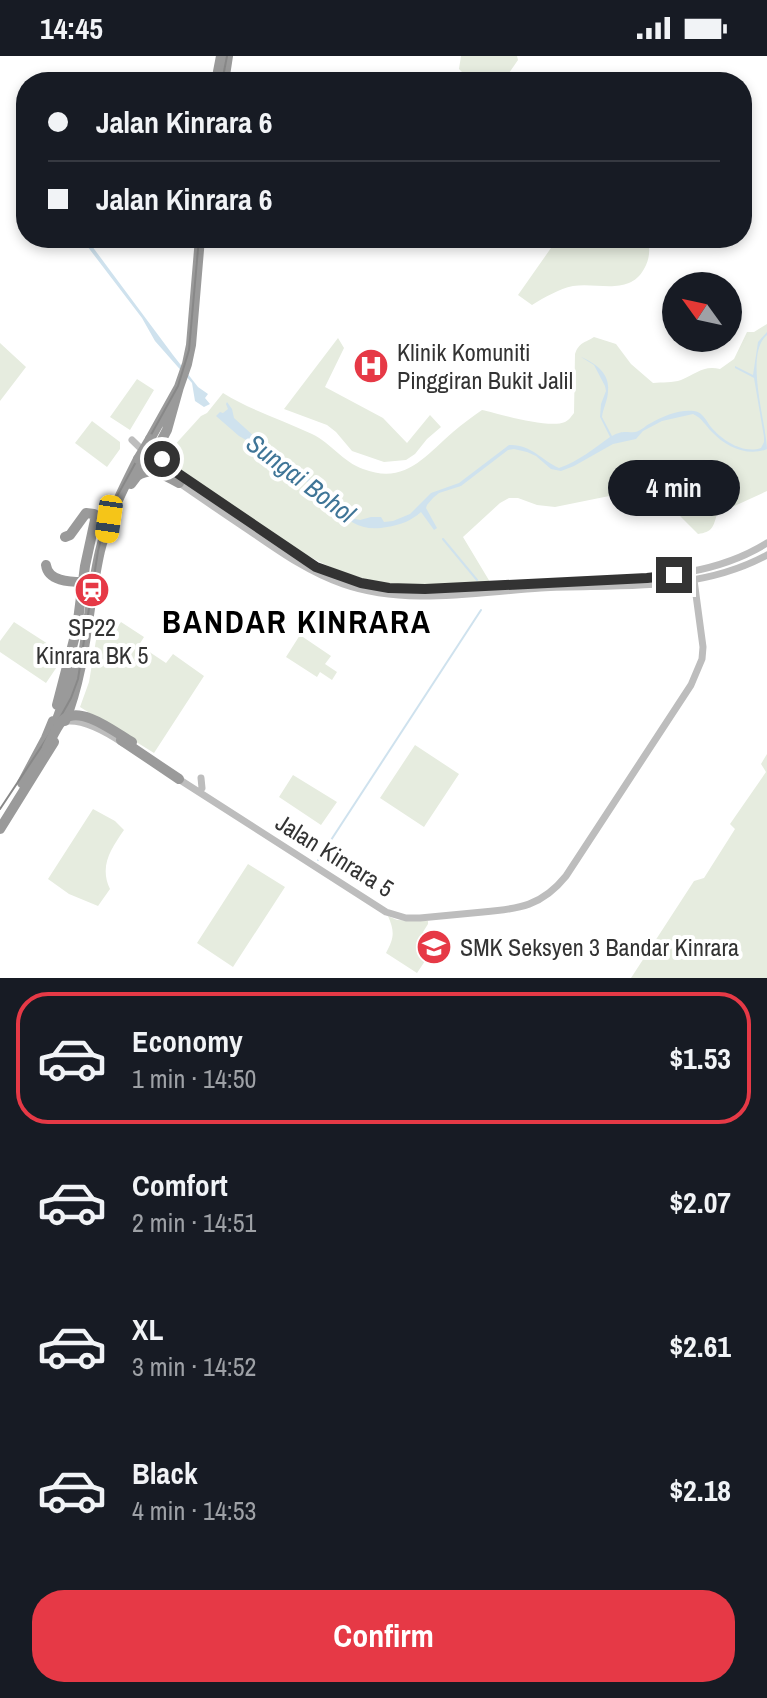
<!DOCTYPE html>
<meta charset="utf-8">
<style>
body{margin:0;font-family:"Archivo Narrow",sans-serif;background:#20242c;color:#f1f3f6;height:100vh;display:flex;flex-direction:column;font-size:30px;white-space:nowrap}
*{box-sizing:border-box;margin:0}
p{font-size:26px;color:#9ea1a6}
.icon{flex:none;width:44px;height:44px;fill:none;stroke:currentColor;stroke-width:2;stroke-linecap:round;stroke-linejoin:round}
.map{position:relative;height:922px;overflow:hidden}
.drawer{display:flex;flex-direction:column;background:#171b24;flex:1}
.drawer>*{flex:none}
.hud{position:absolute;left:16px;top:16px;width:736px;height:176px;border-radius:32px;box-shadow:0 4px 12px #0003;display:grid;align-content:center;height:176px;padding:0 32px;background:#171b24}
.needle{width:52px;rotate:303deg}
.buttons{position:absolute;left:662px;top:216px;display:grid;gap:16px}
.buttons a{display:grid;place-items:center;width:80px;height:80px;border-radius:50%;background:#171b24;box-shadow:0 4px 12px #0003;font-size:40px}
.end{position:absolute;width:36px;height:36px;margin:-18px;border:10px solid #333;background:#fff;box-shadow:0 0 0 4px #fff}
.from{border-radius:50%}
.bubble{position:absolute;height:56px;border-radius:28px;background:#171b24;box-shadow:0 4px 12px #0003;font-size:26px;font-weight:800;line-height:56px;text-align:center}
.car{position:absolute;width:24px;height:48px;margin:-24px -12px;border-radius:10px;box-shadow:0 0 6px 2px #0007;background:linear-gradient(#f5c518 24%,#345 0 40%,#f5c518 0 76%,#345 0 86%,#f5c518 0)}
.hud b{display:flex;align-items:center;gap:28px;height:76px;font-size:30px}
.hud b+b{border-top:2px solid #363941}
.hud i{width:20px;height:20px;background:#f1f3f6}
ul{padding:14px 0 0;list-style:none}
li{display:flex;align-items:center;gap:24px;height:132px;margin:0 16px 12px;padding:0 16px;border:4px solid transparent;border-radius:32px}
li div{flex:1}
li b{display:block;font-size:30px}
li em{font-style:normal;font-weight:800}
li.current{border-color:#e63946}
li>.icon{width:72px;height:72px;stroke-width:1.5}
.action{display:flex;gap:16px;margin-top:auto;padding:16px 32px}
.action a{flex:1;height:92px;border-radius:32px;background:#e63946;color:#fff;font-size:32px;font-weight:800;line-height:92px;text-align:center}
.status{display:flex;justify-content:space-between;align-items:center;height:56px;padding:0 40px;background:#171b24;direction:ltr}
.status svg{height:22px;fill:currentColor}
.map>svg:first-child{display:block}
.green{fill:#e6ecdf}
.water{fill:#cfe2ee}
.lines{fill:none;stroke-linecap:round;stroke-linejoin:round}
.stream{stroke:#cfe2ee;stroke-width:2}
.secondary{stroke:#bdbdbd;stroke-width:7}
.highway{stroke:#9a9a9a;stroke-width:10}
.tram{stroke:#888;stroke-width:2}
.highway-bridge{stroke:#9a9a9a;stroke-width:10}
.route{stroke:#333;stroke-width:10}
.labels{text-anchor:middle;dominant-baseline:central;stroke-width:8;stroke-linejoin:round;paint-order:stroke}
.poi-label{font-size:24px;fill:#333;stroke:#fff;text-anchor:start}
.street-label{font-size:24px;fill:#333;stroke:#fff}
.water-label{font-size:26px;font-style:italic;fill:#3f7597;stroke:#fff}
.district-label{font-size:32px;font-weight:bold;letter-spacing:2px;fill:#000;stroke:#fff}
</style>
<div class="status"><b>14:45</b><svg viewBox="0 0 49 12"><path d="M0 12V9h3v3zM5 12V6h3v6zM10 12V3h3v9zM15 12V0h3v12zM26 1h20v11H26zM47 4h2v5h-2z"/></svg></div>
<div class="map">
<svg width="767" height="922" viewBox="0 0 767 922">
<rect width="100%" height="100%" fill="#fff"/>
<path class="green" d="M 461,0 L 517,0 L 518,4 L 509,17 L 508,26 L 472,26 L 459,13 Z
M 558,182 L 648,182 C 650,193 650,203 644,213 C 629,240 598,226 573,230 C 559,233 545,241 532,249 L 518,239 Z
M 767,268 L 767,435 L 717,458 C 713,472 712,476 698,478 L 680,460 L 629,436 L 555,451 L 537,449 L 518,442 L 509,442 L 500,447 L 463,481 L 490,526 C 448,528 403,533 362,522 C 320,511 290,489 255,465 C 230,448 205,430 180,413 L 171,405 L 172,392 L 201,360 L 207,357 L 223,337 C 250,354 283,364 312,378 C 331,387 343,406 363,413 C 405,429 424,401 453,376 C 462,368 472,361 482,354 C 500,358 549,373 565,366 C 570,363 570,362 574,357 L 575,298 C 579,286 585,287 594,281 L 616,288 L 631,308 L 653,327 C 662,326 673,327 681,324 C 696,318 703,309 720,313 L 734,303 L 747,276 L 754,276 Z
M 338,282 L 344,292 L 325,331 L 383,362 L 407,387 L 430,359 L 441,371 L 427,383 L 415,398 L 406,404 L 384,406 L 352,395 L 336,376 L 327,369 L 284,353 Z
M 0,287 L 26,311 L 0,345 Z
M 137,323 L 154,334 L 130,374 L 110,361 Z
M 92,365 L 120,386 L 120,393 L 107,411 L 75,387 Z
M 14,566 L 65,599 L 46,627 L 0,596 L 0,585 Z
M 121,566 L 144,581 L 139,589 L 166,607 L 173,598 L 204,620 L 154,697 L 80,651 L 89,626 L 98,572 L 111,580 Z
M 300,579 L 331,600 L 325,608 L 337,616 L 332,624 L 320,616 L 317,621 L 286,601 Z
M 415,689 L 459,718 L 424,771 L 380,742 Z
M 767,698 L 767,922 L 631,922 L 694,825 L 704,822 L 735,773 L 730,768 L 766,716 L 761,708 Z
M 293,719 L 337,746 L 321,769 L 279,741 Z
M 93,753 L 115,765 L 124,774 C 111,793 99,810 110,833 L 98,850 L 69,838 L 48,823 Z
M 248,808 L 285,831 L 233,911 L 197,887 Z
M 388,860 L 397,864 L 428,865 L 428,868 L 423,876 L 437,887 L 417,917 L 386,897 C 394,882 395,876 388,860 Z"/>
<path class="water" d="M 81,182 L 86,182 L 173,299 L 198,331 L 208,338 L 205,342 L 210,348 L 204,351 L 195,345 L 192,327 L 155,285 L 142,262 Z
M 767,276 L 767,279 C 744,298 766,365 767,393 C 748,401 726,391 712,376 C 705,369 702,362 693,358 L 662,365 L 643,375 L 636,383 L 613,388 L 574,410 L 561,415 L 551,413 L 536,400 L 527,396 L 514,393 L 508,394 L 461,430 L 439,437 L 433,442 L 427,449 L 426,452 L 437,472 L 434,474 L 421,456 C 411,465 400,469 387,471 C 350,479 336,450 311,428 L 304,424 L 291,423 L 281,411 L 252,391 L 246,384 L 239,380 L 216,360 L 220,356 L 223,357 L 228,353 L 226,348 L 227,346 L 232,353 L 234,362 L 256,382 L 263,380 L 264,381 L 258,386 L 269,398 L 291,416 L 315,425 L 351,462 L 360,464 L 371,461 L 381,461 L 384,466 L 393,465 L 410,458 L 431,437 L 459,427 L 509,389 C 531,388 541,404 559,412 C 579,405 593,393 610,381 L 600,361 L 601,348 L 606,335 L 605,330 L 594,309 L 581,301 C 595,307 610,317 608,335 C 608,344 603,352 602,361 L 612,380 C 624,374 624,377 635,376 C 641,375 646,369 651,367 C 663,360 680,353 694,355 C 703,356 706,365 711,371 C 723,385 743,398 761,392 L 764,386 L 764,381 L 754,322 L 735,312 L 735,310 L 753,319 L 758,286 Z"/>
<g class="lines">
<path class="stream" d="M 443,483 L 477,524
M 318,804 L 481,554"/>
<path class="secondary" d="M 132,384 L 165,416
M 165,408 L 316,511 L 353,525 L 368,529 L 389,532 L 425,533 C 478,531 531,528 584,525 C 647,521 711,522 767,487
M 178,426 C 202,443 228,460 253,477 C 282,497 309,516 343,528 C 406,550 476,536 541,532 C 618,528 697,537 767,499
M 68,665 C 86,664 108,677 123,687
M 177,722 L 386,856 L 406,862 L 420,862 C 441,860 462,858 483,856 C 519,853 542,850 566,820 L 691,629 L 702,603 L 703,591 L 694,524
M 201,722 L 202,732"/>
<path class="highway" d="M 216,26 L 221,0
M 224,26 L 228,0
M 150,383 L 179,331 L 187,308 L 191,289 L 200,182
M 160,389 L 161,399 L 167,410
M 137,420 C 153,410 163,419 179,427
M 131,428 L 156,395 L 167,374 L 179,331
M 46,509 C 48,525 69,526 83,526
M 57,649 L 77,572 L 85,510 L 95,464 L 94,458 L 86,457 L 70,479 L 65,481
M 65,665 C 87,610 87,552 100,495 C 108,462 123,433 138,403
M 54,672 L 74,616
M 121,684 L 179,723
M 22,727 L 46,682 L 53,665
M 0,773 L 54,686"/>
<path class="tram" d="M 222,26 L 227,0
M 0,753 L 57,667 L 71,642 L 78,623 L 98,495 L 105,468 L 116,442 L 178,330 L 189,294 L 199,182"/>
<path class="highway-bridge" d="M 138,403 L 150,383
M 47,692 C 51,684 56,671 63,664 C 80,648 116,677 132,686"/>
</g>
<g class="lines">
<path class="route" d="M 162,403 L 167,410 L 316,511 L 361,527 L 389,532 L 425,533 L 647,522 L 674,519"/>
</g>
<defs>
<symbol id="hospital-disc" viewBox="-11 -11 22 22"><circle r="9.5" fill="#e63946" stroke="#fff"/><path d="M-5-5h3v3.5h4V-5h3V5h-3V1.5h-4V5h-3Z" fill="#fff"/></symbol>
<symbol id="station-disc" viewBox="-11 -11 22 22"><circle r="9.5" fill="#e63946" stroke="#fff"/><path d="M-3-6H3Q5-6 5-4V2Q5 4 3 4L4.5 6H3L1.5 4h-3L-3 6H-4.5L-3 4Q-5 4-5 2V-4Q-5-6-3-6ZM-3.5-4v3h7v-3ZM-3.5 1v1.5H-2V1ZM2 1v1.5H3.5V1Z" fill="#fff"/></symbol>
<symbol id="school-disc" viewBox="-11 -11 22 22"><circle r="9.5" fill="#e63946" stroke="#fff"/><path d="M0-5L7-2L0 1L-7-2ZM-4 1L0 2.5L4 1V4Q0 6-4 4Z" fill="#fff"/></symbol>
</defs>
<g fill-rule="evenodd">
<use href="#hospital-disc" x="351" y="290" width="40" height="40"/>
<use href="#station-disc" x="72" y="514" width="40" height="40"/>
<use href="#school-disc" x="414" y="871" width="40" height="40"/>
</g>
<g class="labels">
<g class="poi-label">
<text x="397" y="296">Klinik Komuniti<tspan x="397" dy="28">Pinggiran Bukit Jalil</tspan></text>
<text x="92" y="571" text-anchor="middle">SP22<tspan x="92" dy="28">Kinrara BK 5</tspan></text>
<text x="460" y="891">SMK Seksyen 3 Bandar Kinrara</text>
</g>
<g class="street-label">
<text transform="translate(335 799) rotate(32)">Jalan Kinrara 5</text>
</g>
<g class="water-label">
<text transform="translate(301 422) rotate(37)">Sungai Bohol</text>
</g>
<g class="district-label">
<text x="297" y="565">BANDAR KINRARA</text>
</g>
</g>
</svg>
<div class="buttons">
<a><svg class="needle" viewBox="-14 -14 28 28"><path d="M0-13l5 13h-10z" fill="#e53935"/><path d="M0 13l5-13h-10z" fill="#9ea1a6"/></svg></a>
</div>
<i class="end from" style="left:162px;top:403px"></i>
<i class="end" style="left:674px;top:519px"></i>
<div class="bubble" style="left:608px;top:404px;width:132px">4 min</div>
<i class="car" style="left:109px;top:463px;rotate:188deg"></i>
<div class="hud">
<b><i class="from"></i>Jalan Kinrara 6</b>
<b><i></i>Jalan Kinrara 6</b>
</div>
</div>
<section class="drawer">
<ul>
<li class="current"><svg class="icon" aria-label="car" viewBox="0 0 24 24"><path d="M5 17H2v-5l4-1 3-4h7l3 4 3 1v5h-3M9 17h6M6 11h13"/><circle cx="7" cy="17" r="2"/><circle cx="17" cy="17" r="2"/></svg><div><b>Economy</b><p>1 min · 14:50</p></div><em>$1.53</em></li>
<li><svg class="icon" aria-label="car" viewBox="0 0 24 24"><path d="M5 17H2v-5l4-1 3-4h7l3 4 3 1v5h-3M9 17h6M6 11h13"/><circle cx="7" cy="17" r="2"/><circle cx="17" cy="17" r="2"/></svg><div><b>Comfort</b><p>2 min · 14:51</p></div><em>$2.07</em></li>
<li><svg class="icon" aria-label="car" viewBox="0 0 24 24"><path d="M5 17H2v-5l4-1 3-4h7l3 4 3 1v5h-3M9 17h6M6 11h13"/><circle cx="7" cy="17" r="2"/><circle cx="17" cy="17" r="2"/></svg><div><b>XL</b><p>3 min · 14:52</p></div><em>$2.61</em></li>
<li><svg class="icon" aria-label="car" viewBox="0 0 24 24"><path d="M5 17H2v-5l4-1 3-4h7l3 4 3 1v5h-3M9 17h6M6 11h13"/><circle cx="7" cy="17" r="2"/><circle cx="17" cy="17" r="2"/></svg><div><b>Black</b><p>4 min · 14:53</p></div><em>$2.18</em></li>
</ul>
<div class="action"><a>Confirm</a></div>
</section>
